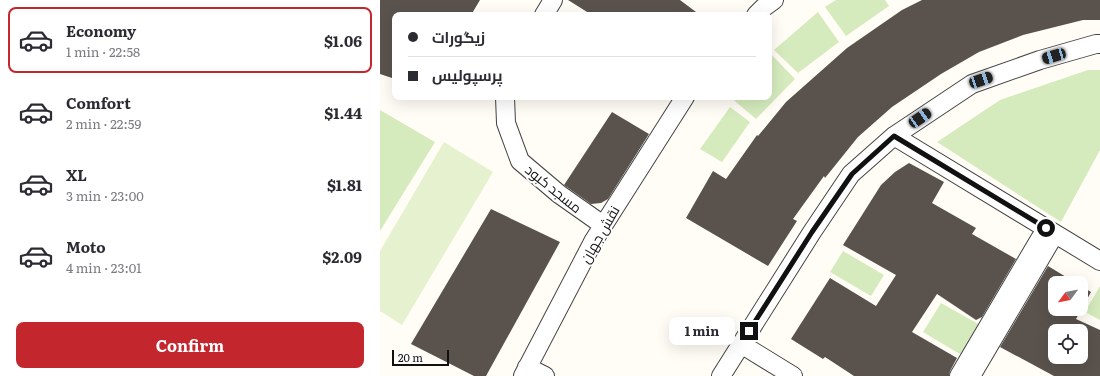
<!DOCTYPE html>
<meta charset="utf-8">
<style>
body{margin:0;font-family:Literata,Cairo,serif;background:#f2f2f3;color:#2b2b33;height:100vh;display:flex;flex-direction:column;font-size:15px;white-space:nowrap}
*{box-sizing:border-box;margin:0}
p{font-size:13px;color:#7c7c81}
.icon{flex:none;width:22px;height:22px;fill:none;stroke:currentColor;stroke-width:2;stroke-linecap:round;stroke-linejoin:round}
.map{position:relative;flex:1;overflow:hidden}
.sheet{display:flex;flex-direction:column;background:#fff;width:380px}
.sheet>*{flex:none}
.hud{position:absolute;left:12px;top:12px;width:380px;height:88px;border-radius:8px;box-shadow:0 4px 16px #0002;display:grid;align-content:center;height:88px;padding:0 16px;background:#fff}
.needle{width:26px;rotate:238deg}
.buttons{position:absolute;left:668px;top:276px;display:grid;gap:8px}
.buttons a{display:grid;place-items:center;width:40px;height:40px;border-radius:8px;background:#fff;box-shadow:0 4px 16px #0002;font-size:20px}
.scale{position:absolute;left:12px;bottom:10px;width:57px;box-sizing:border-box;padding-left:4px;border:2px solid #111;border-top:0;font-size:11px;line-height:14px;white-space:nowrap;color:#111;-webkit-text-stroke:3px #fff;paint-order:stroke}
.end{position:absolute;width:18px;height:18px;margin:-9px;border:5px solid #111;background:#fff;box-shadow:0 0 0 2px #fff}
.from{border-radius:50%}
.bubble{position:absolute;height:28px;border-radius:8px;background:#fff;box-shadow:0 4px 16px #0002;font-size:13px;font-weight:700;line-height:28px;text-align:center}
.car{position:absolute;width:12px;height:24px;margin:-12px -6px;border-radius:5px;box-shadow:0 0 3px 1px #0007;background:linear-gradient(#222 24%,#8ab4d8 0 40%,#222 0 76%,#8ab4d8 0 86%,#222 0)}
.hud b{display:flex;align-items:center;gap:14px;height:38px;font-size:15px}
.hud b+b{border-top:1px solid #e1e1e2}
.hud i{width:10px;height:10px;background:#2b2b33}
ul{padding:7px 0 0;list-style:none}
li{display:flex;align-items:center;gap:12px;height:66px;margin:0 8px 6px;padding:0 8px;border:2px solid transparent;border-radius:8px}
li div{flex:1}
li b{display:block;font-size:15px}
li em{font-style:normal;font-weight:700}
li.active{border-color:#c4262e}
li>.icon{width:36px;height:36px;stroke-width:1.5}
.button{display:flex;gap:8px;margin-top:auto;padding:8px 16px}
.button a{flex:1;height:46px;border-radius:8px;background:#c4262e;color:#fff;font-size:16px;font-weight:700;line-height:46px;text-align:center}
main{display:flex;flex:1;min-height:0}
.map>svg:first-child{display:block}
.green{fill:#d5ebbd}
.pitch{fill:#e6f2cf}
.building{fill:#5a524d;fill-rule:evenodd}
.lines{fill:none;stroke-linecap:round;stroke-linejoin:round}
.minor-casing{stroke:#444;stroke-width:20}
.minor{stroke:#fff;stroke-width:18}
.route{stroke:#111;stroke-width:5}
.labels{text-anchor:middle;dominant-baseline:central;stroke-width:4;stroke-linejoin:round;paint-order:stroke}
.street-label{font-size:14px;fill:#111;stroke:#fff}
</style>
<main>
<section class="sheet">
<ul>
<li class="active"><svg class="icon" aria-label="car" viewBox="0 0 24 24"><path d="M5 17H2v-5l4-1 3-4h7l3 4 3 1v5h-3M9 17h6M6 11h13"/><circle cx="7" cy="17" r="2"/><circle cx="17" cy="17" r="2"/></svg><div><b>Economy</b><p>1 min · 22:58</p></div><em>$1.06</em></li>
<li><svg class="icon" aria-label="car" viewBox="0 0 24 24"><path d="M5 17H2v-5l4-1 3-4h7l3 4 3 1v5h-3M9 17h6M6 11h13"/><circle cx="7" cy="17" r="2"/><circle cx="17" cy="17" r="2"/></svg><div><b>Comfort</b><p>2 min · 22:59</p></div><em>$1.44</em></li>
<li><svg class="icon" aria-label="car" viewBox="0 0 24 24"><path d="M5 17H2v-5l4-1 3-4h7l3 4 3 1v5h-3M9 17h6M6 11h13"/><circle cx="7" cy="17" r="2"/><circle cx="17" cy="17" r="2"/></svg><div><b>XL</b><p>3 min · 23:00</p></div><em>$1.81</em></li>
<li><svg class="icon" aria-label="car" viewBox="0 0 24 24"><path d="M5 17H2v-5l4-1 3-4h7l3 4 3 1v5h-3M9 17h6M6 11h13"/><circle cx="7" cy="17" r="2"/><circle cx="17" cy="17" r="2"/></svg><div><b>Moto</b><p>4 min · 23:01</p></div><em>$2.09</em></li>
</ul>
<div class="button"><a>Confirm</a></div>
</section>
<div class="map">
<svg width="720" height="376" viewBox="0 0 720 376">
<rect width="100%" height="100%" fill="#fffdf5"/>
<path class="green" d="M 456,0 L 505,0 L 509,6 L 466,36 L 445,7 Z
M 438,12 L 459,42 L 418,73 L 394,50 Z
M 389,52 L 415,79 L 376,119 L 350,97 L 389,97 Z
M 708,70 L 720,70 L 720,150 L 681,222 L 557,142 L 620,100 Z
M 350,107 L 370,122 L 342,162 L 320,149 Z
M 0,110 L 55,142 L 0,231 Z
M 463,251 L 504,275 L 491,296 L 450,272 Z
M 720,286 L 720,320 L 705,312 Z
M 561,303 L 602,326 L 583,356 L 543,332 Z"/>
<path class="pitch" d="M 64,142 L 113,172 L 22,325 L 0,311 L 0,251 Z"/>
<path class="building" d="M 0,0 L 100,0 L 91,15 L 15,15 L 15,79 L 0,74 Z
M 188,0 L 300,0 L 320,15 L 212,15 Z
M 542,0 L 720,0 L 720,20 L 703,20 L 643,35 L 599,52 L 561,74 L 512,107 L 478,137 L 445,178 L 444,176 L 413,219 L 417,221 L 388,266 L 306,218 L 333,171 L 346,179 L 377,135 L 378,136 L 406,102 L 467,48 L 522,10 Z
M 232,112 L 269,134 L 228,199 L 221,203 L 211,204 L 184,185 Z
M 529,163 L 564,182 L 552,203 L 596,228 L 592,234 L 636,259 L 602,317 L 596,320 L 557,294 L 532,332 L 577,358 L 570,371 L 569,376 L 474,376 L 445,357 L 443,359 L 411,339 L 450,278 L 496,306 L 516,275 L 463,245 L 501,185 L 515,172 Z
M 111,209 L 180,242 L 106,376 L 94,376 L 31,344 Z
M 668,266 L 696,283 L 675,283 L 675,309 L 701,309 L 701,286 L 711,292 L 696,319 L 720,330 L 720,376 L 674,376 L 620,347 ZM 675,331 L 701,331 L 701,357 L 675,357 Z"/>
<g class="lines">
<defs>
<path id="minor" d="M 164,15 L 173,0
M 376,15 L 383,8 L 394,0
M 125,97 L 126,123 L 140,161 L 179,194 L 223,225
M 514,136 L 720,261
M 361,344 L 413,376
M 147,367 L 165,376
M 143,376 L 214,240 L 305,97
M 341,376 L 432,232 L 471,174 L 514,136 L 592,84 L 660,60 L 716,44 L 720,44
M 579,376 L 661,237 L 670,242 L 591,376"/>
</defs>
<use href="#minor" class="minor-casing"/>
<use href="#minor" class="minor"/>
</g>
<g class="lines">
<path class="route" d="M 369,331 L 432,232 L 472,174 L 514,136 L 666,228"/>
</g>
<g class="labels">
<g class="street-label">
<text transform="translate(174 188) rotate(39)">مسجد کبود</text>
<text transform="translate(219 234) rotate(-60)">نقش جهان</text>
</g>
</g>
</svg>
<div class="buttons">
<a><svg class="needle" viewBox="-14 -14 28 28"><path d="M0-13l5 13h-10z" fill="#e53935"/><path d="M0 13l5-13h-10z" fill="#7c7c81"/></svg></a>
<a><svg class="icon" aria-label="locate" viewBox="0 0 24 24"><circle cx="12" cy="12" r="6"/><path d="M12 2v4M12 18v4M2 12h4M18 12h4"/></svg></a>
</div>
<div class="scale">20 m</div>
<i class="end from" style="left:666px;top:228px"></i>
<i class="end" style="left:369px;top:331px"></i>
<div class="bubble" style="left:289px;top:317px;width:66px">1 min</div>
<i class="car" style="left:674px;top:56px;rotate:254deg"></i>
<i class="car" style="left:601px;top:80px;rotate:71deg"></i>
<i class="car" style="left:540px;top:118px;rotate:56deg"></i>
<div class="hud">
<b><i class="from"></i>زیگورات</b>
<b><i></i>پرسپولیس</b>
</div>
</div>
</main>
